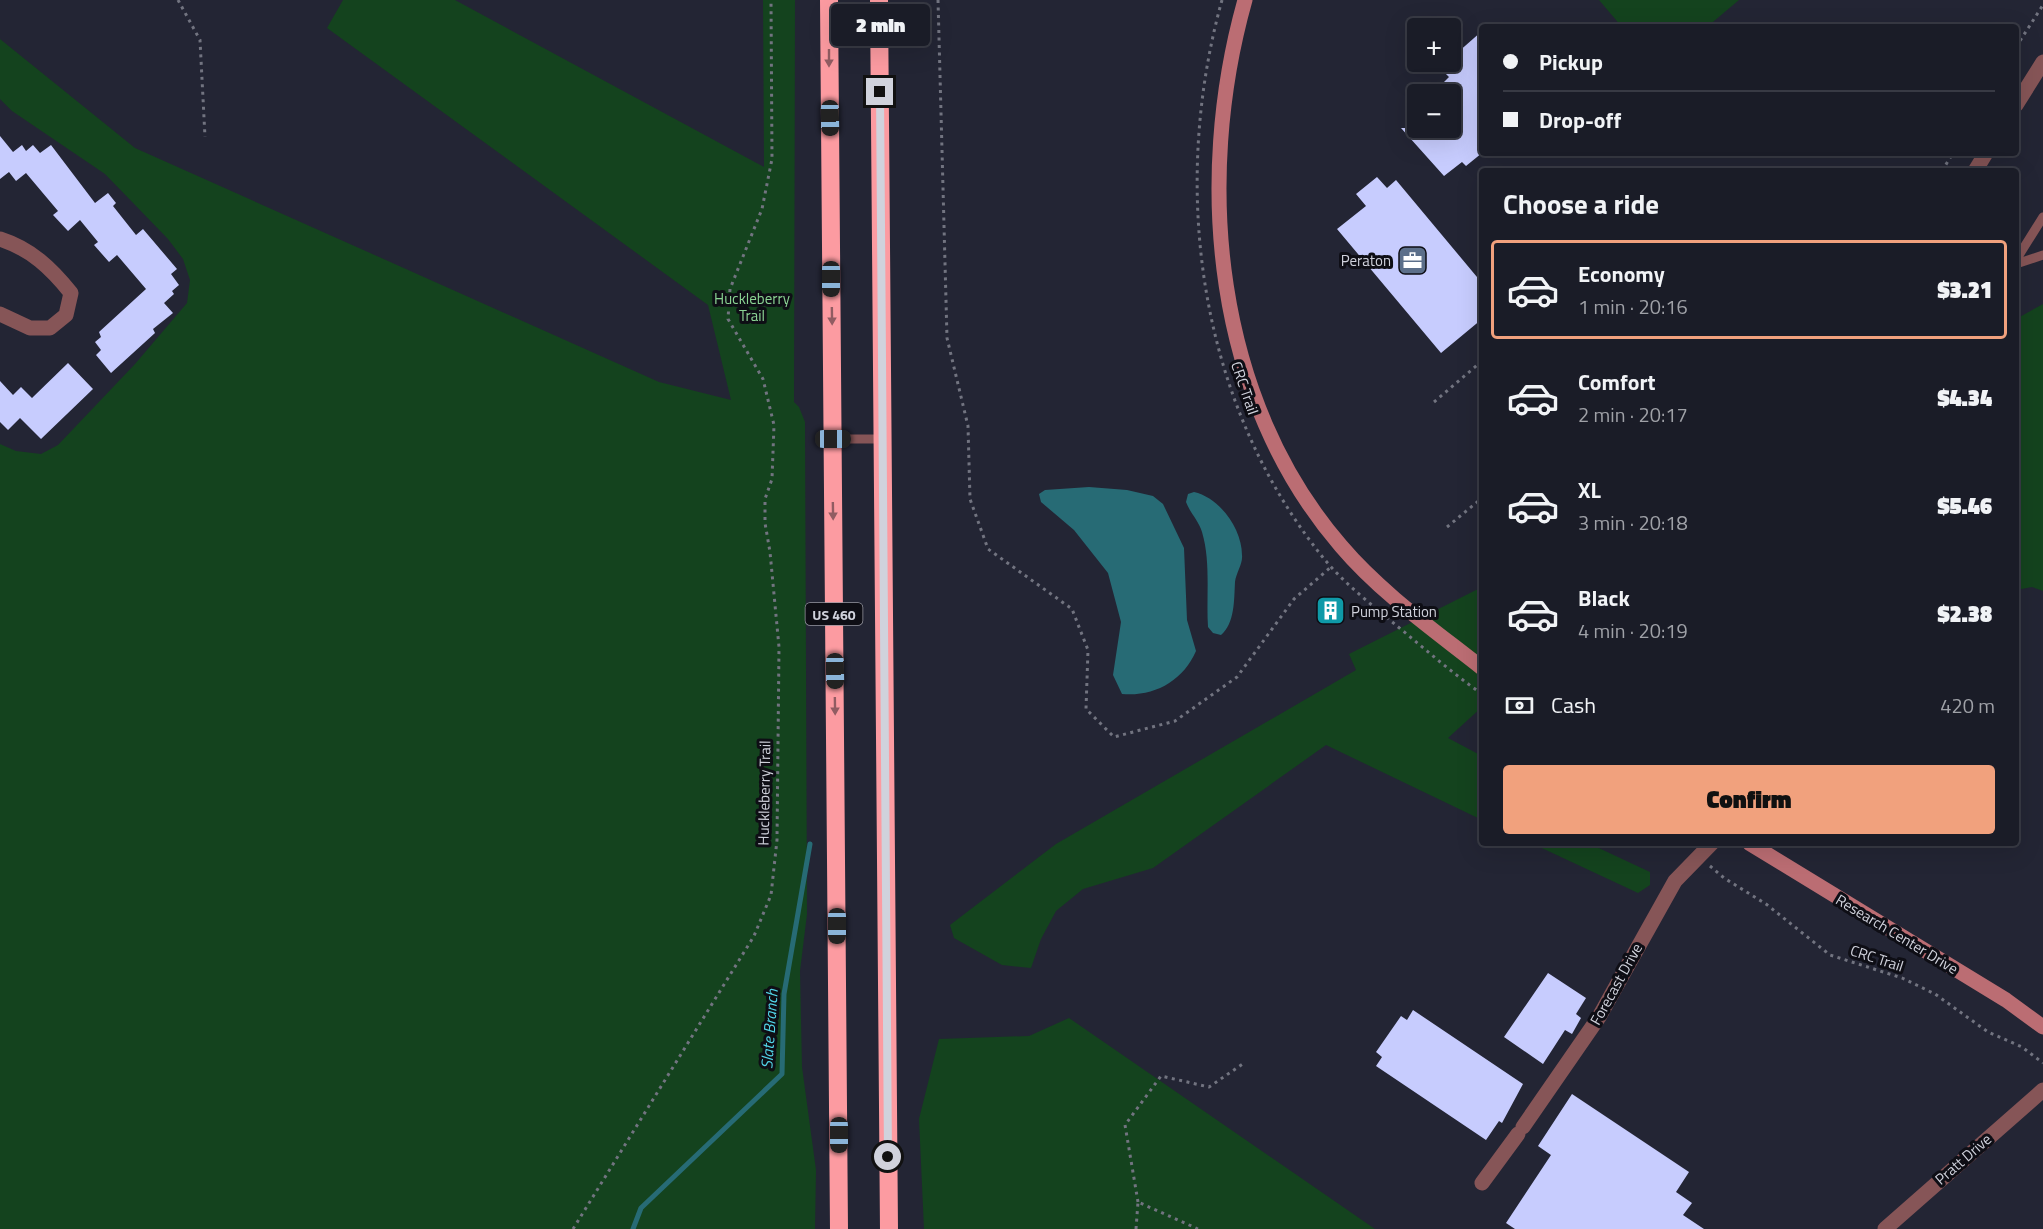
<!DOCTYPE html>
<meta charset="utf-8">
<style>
body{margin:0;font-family:"Titillium Web",sans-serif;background:#272933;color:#f1f3f6;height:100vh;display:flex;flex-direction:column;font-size:22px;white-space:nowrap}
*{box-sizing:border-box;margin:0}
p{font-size:20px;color:#9fa1a7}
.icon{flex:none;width:33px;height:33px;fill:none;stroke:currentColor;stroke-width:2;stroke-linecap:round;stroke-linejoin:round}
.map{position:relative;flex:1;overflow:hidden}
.drawer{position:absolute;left:1479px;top:168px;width:540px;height:678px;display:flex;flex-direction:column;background:#1a1c27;border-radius:6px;box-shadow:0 6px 24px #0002,0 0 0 2px #383a44}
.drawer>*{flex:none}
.guide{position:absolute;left:1479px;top:24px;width:540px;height:132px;border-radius:6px;box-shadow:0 6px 24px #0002,0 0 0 2px #383a44;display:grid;align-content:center;height:132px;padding:0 24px;background:#1a1c27}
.controls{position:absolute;left:1407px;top:18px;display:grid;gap:12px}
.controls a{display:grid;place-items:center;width:54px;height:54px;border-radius:6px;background:#1a1c27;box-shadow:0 6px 24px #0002,0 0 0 2px #383a44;font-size:30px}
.end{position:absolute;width:27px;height:27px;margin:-14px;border:8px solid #d0d2dc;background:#111;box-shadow:0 0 0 3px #111}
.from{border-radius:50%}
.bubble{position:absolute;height:42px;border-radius:6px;background:#1a1c27;box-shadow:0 6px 24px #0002,0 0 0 2px #383a44;font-size:20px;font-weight:800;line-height:42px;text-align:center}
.car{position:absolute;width:18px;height:36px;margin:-18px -9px;border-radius:8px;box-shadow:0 0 4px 2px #0007;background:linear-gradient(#222 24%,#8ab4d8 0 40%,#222 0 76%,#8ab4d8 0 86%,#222 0)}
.guide b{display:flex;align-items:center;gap:21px;height:57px;font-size:22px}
.guide b+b{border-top:2px solid #383a44}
.guide i{width:15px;height:15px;background:#f1f3f6}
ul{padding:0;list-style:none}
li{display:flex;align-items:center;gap:18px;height:99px;margin:0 12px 9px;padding:0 12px;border:3px solid transparent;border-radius:6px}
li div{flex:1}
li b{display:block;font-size:22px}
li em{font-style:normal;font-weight:800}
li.on{border-color:#f1a17d}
li>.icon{width:54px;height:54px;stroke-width:1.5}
h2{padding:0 24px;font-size:27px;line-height:72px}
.pay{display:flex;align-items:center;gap:15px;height:66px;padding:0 24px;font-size:22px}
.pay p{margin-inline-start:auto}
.cta{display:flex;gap:12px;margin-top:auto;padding:12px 24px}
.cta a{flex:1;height:69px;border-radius:6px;background:#f1a17d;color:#111;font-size:24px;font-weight:800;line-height:69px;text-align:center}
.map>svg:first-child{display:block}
.green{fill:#14431e}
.water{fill:#276b75}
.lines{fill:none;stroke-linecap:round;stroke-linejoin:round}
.stream{stroke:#276b75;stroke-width:5}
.building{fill:#c7ccfe}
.path{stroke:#727480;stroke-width:3;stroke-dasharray:3 4.5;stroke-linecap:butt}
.lane{stroke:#865557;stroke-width:9}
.street{stroke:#865557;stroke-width:15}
.secondary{stroke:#bb6d73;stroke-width:15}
.highway{stroke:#fc9ba1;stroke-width:18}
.oneway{fill:#915c62}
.route{stroke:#d0d2dc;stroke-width:8}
.labels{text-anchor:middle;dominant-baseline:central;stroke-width:6;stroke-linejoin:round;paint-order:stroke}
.shield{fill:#0e0e15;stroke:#9697a0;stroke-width:1.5}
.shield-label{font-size:14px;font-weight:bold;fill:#d0d2dc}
.poi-label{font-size:15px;fill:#d0d2dc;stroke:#0e0e15;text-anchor:end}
.park-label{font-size:15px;fill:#8bd494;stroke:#0e0e15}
.street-label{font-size:15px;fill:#d0d2dc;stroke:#0e0e15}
.water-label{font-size:16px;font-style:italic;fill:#52d5e8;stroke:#0e0e15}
</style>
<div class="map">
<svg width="2043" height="1229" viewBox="0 0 2043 1229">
<rect width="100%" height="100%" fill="#232534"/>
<path class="green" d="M 343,0 L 455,0 L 764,167 L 763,0 L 795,0 L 794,402 L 799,407 L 805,422 L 807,914 L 800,971 L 802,1067 L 816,1170 L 815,1229 L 0,1229 L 0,444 L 16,451 L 41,454 L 58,445 L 135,364 L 187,303 L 190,280 L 183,259 L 168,239 L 105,174 L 12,111 L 0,99 L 0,39 L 135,148 L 659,382 L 731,400 L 708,305 L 327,28 Z
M 1599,0 L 1739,0 L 1707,27 L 1622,27 Z
M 2043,304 L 2043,591 L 2032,587 L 2016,590 L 2016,319 Z
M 1482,587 L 1482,707 L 1448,738 L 1482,756 L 1482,820 L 1326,745 L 1153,868 L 1083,889 L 1056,911 L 1041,939 L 1031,968 L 1002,965 L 954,938 L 950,925 L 1056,844 L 1356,670 L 1349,654 Z
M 1531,843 L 1588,843 L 1650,872 L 1650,885 L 1638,893 Z
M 1069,1018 L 1375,1229 L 924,1229 L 919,1119 L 939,1039 L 1029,1036 Z"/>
<path class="water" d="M 1089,487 L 1127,490 L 1153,496 L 1163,504 L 1184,548 L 1187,620 L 1196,651 C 1183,681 1154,697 1122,694 L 1113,675 L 1121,622 L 1108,573 L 1074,530 L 1041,502 L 1039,494 L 1045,490 Z
M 1194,492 C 1220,498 1242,529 1242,555 C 1243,564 1236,573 1235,582 C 1234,600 1235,623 1221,635 L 1213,633 L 1208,627 C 1206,596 1211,562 1202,532 C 1199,521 1190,513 1186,502 L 1188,494 Z"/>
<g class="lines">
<path class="stream" d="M 633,1229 L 641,1208 L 782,1074 L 784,994 L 810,844"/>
</g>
<path class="building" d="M 1482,31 L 1482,153 L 1466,166 L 1462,162 L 1444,176 L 1401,128 L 1450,128 L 1450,94 L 1432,94 L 1449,77 L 1440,68 Z
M 0,136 L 13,152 L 22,145 L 26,151 L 33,145 L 40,153 L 51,145 L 95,203 L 108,193 L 116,203 L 113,206 L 136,235 L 143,229 L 177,269 L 171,274 L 179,285 L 172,291 L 174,294 L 164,303 L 173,313 L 153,329 L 155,333 L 111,373 L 96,355 L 101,350 L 95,342 L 101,337 L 99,332 L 146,289 L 117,255 L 109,262 L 94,245 L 98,242 L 80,220 L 68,231 L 53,215 L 58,211 L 26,173 L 16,181 L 9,172 L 0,179 Z
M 1377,177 L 1387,188 L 1396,180 L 1482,283 L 1482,319 L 1441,353 L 1337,229 L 1366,206 L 1356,194 Z
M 68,363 L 93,389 L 41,439 L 20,418 L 8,430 L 0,422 L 0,381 L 13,395 L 21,387 L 32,398 Z
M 1327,598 L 1343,614 L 1333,624 L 1317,609 Z
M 1548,973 L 1586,998 L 1576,1014 L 1581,1018 L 1572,1034 L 1565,1030 L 1543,1064 L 1504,1037 Z
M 1413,1010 L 1523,1084 L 1502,1123 L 1499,1121 L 1486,1140 L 1376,1066 L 1382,1057 L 1376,1052 L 1401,1016 L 1407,1020 Z
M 1572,1094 L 1689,1172 L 1676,1192 L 1692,1203 L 1683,1215 L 1704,1229 L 1515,1229 L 1506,1223 L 1551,1155 L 1538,1146 Z"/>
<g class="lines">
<path class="path" d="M 178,0 L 200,40 L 205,137
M 938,0 L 947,338 L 968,426 L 970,499 L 988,549 L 1072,609 L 1088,650 L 1086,709 L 1114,737 L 1175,721 L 1237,677 L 1294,599 L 1331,567
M 1222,0 C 1170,187 1198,400 1321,555 C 1342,582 1371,604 1397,626 C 1425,649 1452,673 1482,694
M 2016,47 L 2043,5
M 1942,171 L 1953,153
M 1434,402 L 1482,361
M 1447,527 L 1482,498
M 1710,866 L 1724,878 L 1766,904 L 1830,955 L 1902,978 L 1935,994 L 1988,1032 L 2022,1047 L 2043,1063
M 1138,1202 L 1125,1125 L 1161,1076 L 1209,1087 L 1244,1063
M 573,1229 L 754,936 L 771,895 L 777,840 L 779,647 L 770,552 L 765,523 L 765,499 L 772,479 L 774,425 L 763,379 L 728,319 L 730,289 L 762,209 L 772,159 L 771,0
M 1136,1229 L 1138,1202 L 1198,1229"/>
<path class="lane" d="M 2016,260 L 2043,217
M 2016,264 L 2043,255
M 833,439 L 882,439"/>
<path class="street" d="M 2016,105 L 2043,62
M 1975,171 L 1986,153
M 0,239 C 31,249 51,268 71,293 L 66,315 L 50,328 L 30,328 L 0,314
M 1523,1127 L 1599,1017 L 1675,881 L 1712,843
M 1482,1183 L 1518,1134
M 1885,1229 L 2043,1090"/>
<path class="secondary" d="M 1245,0 C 1194,181 1214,399 1341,546 C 1381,593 1434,630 1482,668
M 1749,843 L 2006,1000 L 2043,1027"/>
<path class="highway" d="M 829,0 L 839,1229
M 879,0 L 889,1229"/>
</g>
<defs><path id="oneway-solid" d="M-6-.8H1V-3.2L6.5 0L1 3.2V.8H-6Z" transform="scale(1.5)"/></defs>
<g class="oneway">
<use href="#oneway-solid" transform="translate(829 58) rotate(90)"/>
<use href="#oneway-solid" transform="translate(832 316) rotate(89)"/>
<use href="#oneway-solid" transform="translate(833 511) rotate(89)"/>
<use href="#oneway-solid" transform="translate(835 706) rotate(89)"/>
</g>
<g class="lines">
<path class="route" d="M 880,92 L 888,1157"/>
</g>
<defs>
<symbol id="office-square" viewBox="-11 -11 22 22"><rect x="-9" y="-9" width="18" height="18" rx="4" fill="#5c6f8a" stroke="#0e0e15"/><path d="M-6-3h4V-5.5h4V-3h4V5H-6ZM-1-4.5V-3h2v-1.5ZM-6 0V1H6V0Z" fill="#fff"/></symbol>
<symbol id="building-square" viewBox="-11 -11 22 22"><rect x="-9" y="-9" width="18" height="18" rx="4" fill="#0f9aa8" stroke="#0e0e15"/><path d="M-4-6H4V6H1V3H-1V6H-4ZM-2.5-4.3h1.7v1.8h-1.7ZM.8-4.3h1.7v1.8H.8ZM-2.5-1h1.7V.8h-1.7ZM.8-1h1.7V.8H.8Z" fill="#fff"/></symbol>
</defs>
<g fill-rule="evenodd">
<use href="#office-square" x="1396" y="244" width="33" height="33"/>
<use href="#building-square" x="1314" y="594" width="33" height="33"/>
</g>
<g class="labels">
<rect class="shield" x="805.5" y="603" width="57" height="22" rx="4.5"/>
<g class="shield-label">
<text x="834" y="614">US 460</text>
</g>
<g class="poi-label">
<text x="1391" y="260">Peraton</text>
<text x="1351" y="611" text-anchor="start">Pump Station</text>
</g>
<g class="park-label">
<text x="752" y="298">Huckleberry<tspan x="752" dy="17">Trail</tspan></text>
</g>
<g class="street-label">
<text transform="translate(1245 388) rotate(71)">CRC Trail</text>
<text transform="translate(764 793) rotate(-89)">Huckleberry Trail</text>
<text transform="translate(1897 934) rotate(31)">Research Center Drive</text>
<text transform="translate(1877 958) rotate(18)">CRC Trail</text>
<text transform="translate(1616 984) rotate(-61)">Forecast Drive</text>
<text transform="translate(1963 1159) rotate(-41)">Pratt Drive</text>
</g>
<g class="water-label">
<text transform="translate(769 1029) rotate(-86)">Slate Branch</text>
</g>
</g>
</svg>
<div class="controls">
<a>+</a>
<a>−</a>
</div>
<i class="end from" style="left:888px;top:1157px"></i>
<i class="end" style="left:880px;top:92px"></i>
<div class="bubble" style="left:831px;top:4px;width:99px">2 min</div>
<i class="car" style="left:830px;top:118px;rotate:179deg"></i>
<i class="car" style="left:831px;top:279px;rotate:180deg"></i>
<i class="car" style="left:833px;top:439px;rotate:90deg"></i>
<i class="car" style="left:835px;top:671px;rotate:179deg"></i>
<i class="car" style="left:837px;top:926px;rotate:180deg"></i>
<i class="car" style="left:839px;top:1135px;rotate:180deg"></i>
<div class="guide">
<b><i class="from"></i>Pickup</b>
<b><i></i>Drop-off</b>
</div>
<section class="drawer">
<h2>Choose a ride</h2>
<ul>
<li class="on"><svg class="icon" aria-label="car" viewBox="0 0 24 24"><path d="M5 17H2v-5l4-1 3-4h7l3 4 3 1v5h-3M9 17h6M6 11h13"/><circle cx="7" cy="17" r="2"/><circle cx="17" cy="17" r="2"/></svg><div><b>Economy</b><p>1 min · 20:16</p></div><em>$3.21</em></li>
<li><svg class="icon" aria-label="car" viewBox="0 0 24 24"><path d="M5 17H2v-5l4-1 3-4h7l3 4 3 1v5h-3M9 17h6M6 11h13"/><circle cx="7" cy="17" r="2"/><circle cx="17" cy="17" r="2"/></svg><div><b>Comfort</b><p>2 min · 20:17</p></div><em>$4.34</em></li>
<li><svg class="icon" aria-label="car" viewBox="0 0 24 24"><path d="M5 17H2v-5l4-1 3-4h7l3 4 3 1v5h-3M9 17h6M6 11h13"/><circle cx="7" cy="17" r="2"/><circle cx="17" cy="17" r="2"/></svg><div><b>XL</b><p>3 min · 20:18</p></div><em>$5.46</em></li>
<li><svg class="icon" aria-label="car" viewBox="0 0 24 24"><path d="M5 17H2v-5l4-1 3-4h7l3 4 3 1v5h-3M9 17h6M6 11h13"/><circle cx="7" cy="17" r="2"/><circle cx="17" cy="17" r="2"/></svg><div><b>Black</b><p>4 min · 20:19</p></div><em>$2.38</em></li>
</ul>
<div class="pay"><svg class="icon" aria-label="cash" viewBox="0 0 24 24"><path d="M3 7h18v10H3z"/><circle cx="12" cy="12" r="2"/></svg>Cash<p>420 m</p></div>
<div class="cta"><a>Confirm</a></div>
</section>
</div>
